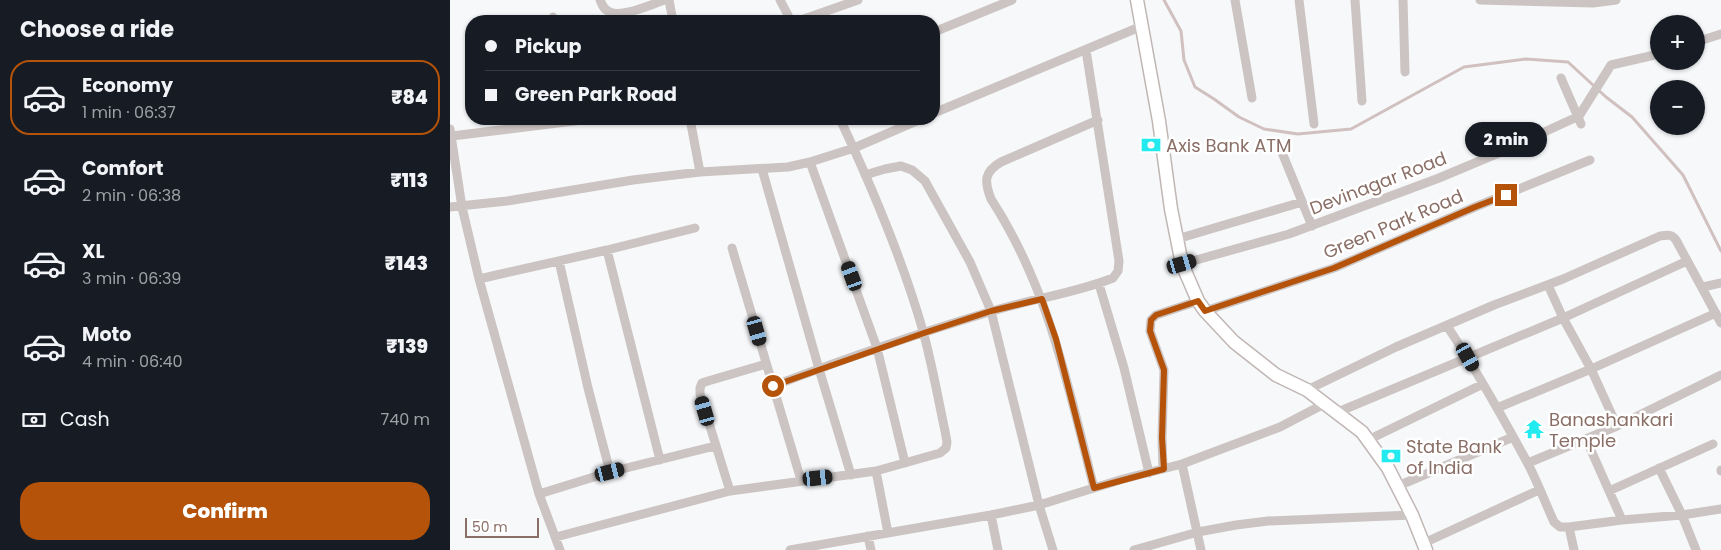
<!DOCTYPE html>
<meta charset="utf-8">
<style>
body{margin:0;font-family:Poppins,sans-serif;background:#242831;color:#f1f3f6;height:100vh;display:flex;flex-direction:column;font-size:19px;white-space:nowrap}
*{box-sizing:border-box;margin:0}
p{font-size:16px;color:#9ea1a6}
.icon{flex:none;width:28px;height:28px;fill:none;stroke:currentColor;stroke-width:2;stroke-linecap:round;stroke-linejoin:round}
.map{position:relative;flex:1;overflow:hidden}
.panel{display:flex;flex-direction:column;background:#171b24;width:450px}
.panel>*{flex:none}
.hud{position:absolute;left:15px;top:15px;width:475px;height:110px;border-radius:20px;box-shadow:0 1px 4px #0004;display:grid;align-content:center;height:110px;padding:0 20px;background:#171b24}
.buttons{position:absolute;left:1200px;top:15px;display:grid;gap:10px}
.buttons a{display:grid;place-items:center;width:55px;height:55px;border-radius:50%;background:#171b24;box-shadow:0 1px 4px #0004;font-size:25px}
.scale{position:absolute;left:15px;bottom:12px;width:74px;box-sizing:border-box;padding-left:5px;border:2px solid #8a6f67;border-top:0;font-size:14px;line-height:18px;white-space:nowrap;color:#8a6f67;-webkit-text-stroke:4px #fff;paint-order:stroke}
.end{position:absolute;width:22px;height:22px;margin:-11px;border:6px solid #b45309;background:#fff;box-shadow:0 0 0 2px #fff}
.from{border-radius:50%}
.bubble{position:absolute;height:35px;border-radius:18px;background:#171b24;box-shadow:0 1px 4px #0004;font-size:16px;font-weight:800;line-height:35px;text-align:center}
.car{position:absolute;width:15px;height:30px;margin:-15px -8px;border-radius:6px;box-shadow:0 0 4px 1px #0007;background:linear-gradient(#222 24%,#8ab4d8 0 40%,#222 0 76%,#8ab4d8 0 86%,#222 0)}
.hud b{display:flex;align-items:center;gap:18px;height:48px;font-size:19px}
.hud b+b{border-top:1px solid #363941}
.hud i{width:12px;height:12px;background:#f1f3f6}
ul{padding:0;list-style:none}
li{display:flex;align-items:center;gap:15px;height:75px;margin:0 10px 8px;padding:0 10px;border:2px solid transparent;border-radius:20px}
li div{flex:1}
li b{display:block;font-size:19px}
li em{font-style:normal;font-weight:800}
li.active{border-color:#b45309}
li>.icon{width:45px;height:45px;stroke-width:1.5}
h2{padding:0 20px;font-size:22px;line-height:60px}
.pay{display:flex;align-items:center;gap:12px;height:55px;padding:0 20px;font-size:19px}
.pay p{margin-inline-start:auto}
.cta{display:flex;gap:10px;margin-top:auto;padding:10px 20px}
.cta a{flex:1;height:58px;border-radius:20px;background:#b45309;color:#fff;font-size:20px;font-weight:800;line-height:58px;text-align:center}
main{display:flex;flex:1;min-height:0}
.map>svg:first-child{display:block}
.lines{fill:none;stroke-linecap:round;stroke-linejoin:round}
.stream{stroke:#d0c0bf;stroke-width:3}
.secondary-casing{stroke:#c0b7b4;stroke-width:15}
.street{stroke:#cbc4c2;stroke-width:9}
.secondary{stroke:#fff;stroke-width:12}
.route{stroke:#b45309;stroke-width:6}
.labels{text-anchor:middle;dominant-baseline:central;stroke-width:5;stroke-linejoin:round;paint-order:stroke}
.poi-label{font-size:18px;fill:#8a6f67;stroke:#fff;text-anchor:start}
.street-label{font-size:18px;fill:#8a6f67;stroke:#fff}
</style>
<main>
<section class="panel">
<h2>Choose a ride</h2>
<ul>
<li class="active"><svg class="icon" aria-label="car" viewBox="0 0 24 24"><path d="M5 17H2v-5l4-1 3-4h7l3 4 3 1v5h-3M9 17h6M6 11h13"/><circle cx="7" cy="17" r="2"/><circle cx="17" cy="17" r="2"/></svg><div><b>Economy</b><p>1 min · 06:37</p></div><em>₹84</em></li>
<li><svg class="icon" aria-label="car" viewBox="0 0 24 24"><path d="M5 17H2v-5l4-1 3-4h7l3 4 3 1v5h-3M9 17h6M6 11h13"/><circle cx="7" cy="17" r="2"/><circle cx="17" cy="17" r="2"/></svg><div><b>Comfort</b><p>2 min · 06:38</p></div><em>₹113</em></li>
<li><svg class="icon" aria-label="car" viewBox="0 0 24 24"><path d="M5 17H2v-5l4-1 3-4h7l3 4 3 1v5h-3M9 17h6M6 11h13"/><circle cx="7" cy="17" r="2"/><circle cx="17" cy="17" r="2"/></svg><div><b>XL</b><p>3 min · 06:39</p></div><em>₹143</em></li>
<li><svg class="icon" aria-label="car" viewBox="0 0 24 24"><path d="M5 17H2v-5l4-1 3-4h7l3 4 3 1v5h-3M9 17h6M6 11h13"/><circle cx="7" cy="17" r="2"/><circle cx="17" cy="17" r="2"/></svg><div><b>Moto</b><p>4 min · 06:40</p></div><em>₹139</em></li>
</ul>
<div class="pay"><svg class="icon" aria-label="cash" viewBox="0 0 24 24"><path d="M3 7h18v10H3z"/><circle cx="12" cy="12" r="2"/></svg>Cash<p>740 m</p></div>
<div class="cta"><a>Confirm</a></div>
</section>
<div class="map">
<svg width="1271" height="550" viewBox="0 0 1271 550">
<rect width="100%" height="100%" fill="#f7f8fa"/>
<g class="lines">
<path class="stream" d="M 714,0 L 731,31 L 734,60 L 745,87 L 764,99 L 789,117 L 814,129 L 848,134 L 901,129 L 1014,67 L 1076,59 L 1118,62 L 1156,97 L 1182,117 L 1233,175 L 1271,251"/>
<defs>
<path id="secondary" d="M 687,0 L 709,121 L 721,209 L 732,264 L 748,301 L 755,311 L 784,342 L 826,375 L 857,390 L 912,432 L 938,468 L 962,515 L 976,550"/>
</defs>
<use href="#secondary" class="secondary-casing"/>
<path class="street" d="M 150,0 C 152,5 154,10 160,12 C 172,18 202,4 215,0
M 219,0 L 223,21
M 330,0 L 341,21
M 785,0 L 802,98
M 849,0 L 864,124
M 905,0 L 912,101
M 953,0 L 955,72
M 1030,0 L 1143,3 L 1166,0
M 103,17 L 104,21
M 348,21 L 408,0
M 484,32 L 562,0
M 1246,42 L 1271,34
M 1111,78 L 1131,124
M 484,113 L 692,26
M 240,119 L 250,172
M 0,129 L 12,207 L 29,279 L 89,494 L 110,550
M 2,136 L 140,119
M 831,150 L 862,226
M 360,162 L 427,348 L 455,463
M 312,169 L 369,369 L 401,475
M 415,175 L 435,169 L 451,166 L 462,170 L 475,181 L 520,262 L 541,311 L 589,505 L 603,550
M 0,207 L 57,201 L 183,180 L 250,172 L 338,167 L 360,162 L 404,148 L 471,119
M 727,239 L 852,202
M 282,248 L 351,480
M 157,250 L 210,460
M 109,261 L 138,388 L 160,472
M 732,264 L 839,234 L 989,178 L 1051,152 L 1129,116 L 1161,65 L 1209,54
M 29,279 L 157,250 L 245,228
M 649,284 L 674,368 L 699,473
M 1098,285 L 1113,318 L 1141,369 L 1167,426
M 1253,287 L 1271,283
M 755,311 L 884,268 L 1025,207 L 1140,160
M 997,326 C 1026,369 1052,416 1077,462 C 1087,481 1095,502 1104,522 L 1110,527 L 1119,527 L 1172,520 L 1232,515 L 1271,509
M 323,386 C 394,359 466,334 539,312 C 580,299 623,294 663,278 L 668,271 L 669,261 L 636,50
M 857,390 L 946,347 L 1044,305 L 1113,279 L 1210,236 C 1217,235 1222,234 1226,240 L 1271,323
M 1047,408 L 1141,369 L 1266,313
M 888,412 L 1113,318 L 1237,261
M 1136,439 L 1172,520
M 918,440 L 1033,384
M 1078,463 L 1167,426 L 1271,375
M 732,464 L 751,550
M 1209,468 L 1232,515 L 1246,550
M 713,469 L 712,438 L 714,370 L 700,331 L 701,320 L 706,315 L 748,301
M 1271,470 L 1271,471
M 426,471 L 438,533
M 948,486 L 1063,437
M 644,488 C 618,386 599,288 541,199 C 534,181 534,172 551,162 L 648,120
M 280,491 L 250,394 L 250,388 L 252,383 L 258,381 L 316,364
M 1159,491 L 1263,444
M 89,494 L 160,472 L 265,446
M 541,515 L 548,550
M 1119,527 L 1124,550
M 418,536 L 421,550
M 106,537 L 280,491 L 426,471 L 490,453 L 496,448 L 497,442 L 495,431 C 488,398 482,364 473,331 C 452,258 422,187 390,119
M 974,543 L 1089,490
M 340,550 L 541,515 L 589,505 L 673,479 L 732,464 L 830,427 L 874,404
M 684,550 L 748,532 L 786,525 L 818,521 L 962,515"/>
<use href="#secondary" class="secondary"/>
</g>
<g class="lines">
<path class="route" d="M 323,386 L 474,333 L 541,311 L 592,299 L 606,339 L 644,488 L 714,469 L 712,438 L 714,370 L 700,331 L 701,320 L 706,315 L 748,301 L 755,311 L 884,268 L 1025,207 L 1056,195"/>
</g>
<defs>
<symbol id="bank-bare" viewBox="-9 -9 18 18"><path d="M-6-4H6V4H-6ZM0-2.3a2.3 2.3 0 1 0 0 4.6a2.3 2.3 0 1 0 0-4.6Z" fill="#23eaee" stroke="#fff" stroke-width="2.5" paint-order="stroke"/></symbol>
<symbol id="temple-bare" viewBox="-9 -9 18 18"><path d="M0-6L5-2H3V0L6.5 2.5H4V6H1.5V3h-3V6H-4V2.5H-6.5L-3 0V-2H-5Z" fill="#23eaee" stroke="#fff" stroke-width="2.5" paint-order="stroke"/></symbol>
</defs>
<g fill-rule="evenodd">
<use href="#bank-bare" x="687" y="131" width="28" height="28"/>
<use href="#temple-bare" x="1070" y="415" width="28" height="28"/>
<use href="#bank-bare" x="927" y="442" width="28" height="28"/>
</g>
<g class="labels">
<g class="poi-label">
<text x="716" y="145">Axis Bank ATM</text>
<text x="1099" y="419">Banashankari<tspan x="1099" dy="21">Temple</tspan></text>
<text x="956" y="446">State Bank<tspan x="956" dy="21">of India</tspan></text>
</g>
<g class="street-label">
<text transform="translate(928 183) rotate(-21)">Devinagar Road</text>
<text transform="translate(943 224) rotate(-23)">Green Park Road</text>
</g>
</g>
</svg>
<div class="buttons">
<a>+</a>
<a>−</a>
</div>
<div class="scale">50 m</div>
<i class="end from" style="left:323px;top:386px"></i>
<i class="end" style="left:1056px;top:195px"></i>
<div class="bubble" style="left:1015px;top:122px;width:82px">2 min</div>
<i class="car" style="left:732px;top:264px;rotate:74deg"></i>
<i class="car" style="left:402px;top:276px;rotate:340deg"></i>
<i class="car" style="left:307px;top:331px;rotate:164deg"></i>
<i class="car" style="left:1018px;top:357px;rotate:151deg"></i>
<i class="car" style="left:255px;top:411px;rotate:344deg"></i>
<i class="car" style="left:160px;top:472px;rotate:76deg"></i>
<i class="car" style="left:368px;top:478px;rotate:84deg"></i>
<div class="hud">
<b><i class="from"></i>Pickup</b>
<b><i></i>Green Park Road</b>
</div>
</div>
</main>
